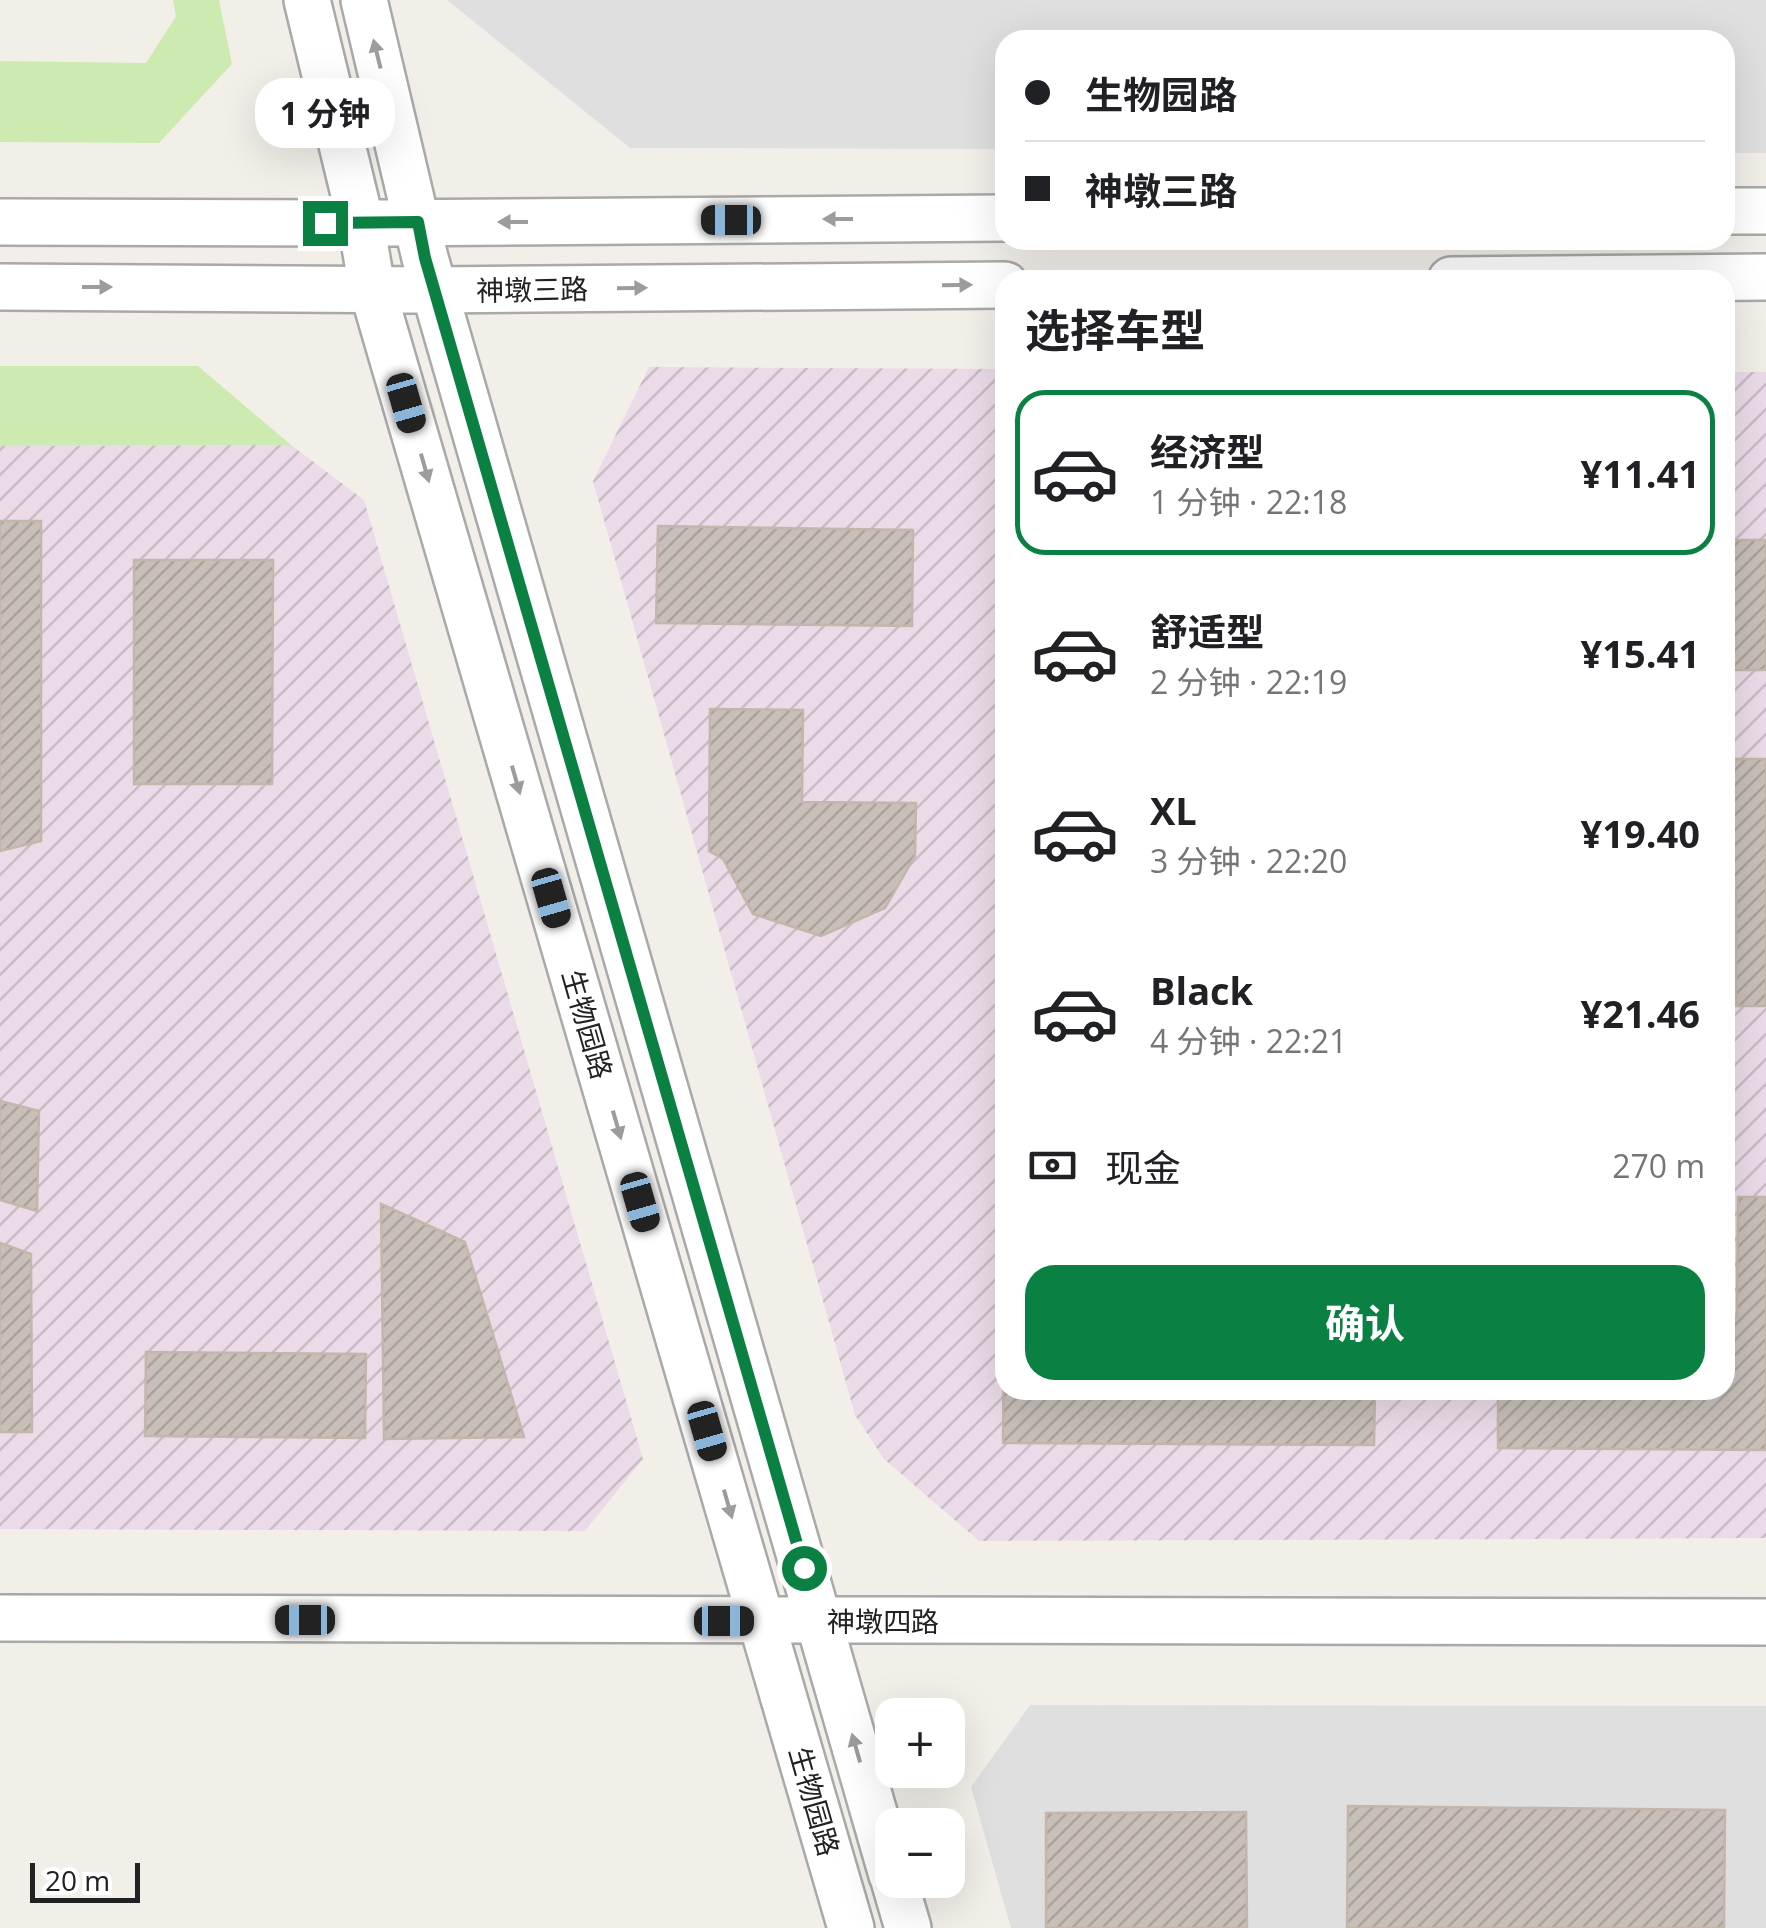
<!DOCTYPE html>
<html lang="zh">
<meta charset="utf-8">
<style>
body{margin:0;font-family:"Open Sans","Noto Sans SC",sans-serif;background:#f2f2f2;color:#202124;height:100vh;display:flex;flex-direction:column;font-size:38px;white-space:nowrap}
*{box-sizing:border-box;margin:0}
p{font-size:32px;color:#757577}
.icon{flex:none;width:55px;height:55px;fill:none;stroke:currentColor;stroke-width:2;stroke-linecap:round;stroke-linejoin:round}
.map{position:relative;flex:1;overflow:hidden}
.details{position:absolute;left:995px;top:270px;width:740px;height:1130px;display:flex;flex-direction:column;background:#fff;border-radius:30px;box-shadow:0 10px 40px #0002}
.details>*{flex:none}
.guide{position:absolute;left:995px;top:30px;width:740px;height:220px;border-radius:30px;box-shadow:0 10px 40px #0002;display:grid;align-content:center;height:220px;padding:0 30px;background:#fff}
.controls{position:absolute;left:875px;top:1698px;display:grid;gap:20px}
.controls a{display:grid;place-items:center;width:90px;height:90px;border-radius:20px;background:#fff;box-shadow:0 10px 40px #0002;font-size:50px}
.scale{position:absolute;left:30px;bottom:25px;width:110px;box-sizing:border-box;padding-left:10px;border:5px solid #222;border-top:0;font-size:28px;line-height:35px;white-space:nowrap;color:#222;-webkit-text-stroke:8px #fff;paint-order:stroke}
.end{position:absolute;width:45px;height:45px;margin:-22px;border:12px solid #0b8043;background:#fff;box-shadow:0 0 0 5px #fff}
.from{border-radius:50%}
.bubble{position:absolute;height:70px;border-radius:30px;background:#fff;box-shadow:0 10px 40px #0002;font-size:32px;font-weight:700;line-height:70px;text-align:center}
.car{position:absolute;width:30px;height:60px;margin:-30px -15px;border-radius:12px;box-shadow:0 0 8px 2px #0007;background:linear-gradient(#222 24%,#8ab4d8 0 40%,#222 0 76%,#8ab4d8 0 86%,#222 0)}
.guide b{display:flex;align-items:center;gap:35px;height:95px;font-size:38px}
.guide b+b{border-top:2px solid #e0e0e0}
.guide i{width:25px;height:25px;background:#202124}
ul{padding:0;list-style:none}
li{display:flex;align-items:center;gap:30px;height:165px;margin:0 20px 15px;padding:0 10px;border:5px solid transparent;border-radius:30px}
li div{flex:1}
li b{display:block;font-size:38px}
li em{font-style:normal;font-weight:700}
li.on{border-color:#0b8043}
li>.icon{width:90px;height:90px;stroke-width:1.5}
h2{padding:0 30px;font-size:45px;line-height:120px}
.pay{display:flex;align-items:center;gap:25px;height:110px;padding:0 30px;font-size:38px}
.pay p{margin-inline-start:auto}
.action{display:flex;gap:20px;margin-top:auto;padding:20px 30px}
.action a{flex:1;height:115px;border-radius:30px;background:#0b8043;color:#fff;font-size:40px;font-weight:700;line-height:115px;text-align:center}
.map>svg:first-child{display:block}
.residential{fill:#e0dfdf}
.industrial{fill:url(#industrial-furrows)}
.grass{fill:#cdebb0}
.building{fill:url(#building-hatch);stroke:#c4b6ab;stroke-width:2.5}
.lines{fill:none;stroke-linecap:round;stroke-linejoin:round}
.minor-casing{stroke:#a9a9a9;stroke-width:50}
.minor{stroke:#fff;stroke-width:45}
.oneway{fill:#9c9c9c}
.route{stroke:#0b8043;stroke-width:12}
.labels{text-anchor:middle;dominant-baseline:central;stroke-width:8;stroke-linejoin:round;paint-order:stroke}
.street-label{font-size:28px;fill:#222;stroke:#fff}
</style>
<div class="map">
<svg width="1766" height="1928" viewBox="0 0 1766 1928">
<defs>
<pattern id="industrial-furrows" width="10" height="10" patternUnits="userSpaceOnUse" patternTransform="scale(2.5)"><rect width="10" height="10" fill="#ebdbe8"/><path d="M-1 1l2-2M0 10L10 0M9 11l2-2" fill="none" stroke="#c9bcc7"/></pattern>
<pattern id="building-hatch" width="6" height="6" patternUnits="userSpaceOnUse" patternTransform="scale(2.5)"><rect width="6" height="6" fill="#c7bfb8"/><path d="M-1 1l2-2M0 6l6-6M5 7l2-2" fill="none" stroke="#aba49e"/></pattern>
</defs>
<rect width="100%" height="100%" fill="#f2efe9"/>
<path class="residential" d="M 447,0 L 1766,0 L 1766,153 L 1725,153 L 1725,40 L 1005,40 L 1005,149 L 630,148 Z
M 1030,1705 L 1766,1706 L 1766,1928 L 1011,1928 L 971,1787 Z"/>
<path class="industrial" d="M 649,367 L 1005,369 L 1005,1390 L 1725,1390 L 1725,372 L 1766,372 L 1766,1538 L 979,1541 L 884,1459 L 855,1415 L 593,481 Z
M 291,445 L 364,500 L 643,1459 L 585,1531 L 0,1529 L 0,446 Z"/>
<path class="grass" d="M 173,0 L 219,0 L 232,64 L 159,143 L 0,142 L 0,61 L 146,63 L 176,16 Z
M 0,366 L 198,366 L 291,445 L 0,446 Z"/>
<path class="building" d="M 0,521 L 41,521 L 41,841 L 0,851 Z
M 658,526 L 913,530 L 912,626 L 656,623 Z
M 1725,540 L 1766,540 L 1766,670 L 1725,670 Z
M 134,560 L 273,560 L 272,784 L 134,784 Z
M 710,709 L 803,710 L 802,802 L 916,803 L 915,856 L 885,908 L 821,936 L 753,914 L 723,859 L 709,851 Z
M 1725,759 L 1766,759 L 1766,1006 L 1736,1006 L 1736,890 L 1725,890 Z
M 0,1101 L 39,1111 L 37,1211 L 0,1200 Z
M 1005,1192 L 1005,1390 L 1375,1390 L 1374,1445 L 1003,1443 Z
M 1738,1197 L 1766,1197 L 1766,1450 L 1498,1448 L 1498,1390 L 1725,1390 L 1725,1318 L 1737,1318 Z
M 381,1204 L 465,1242 L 524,1437 L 384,1439 Z
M 0,1243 L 31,1254 L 32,1432 L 0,1432 Z
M 146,1352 L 366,1354 L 365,1438 L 145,1436 Z
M 1348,1806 L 1725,1810 L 1724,1928 L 1347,1928 Z
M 1246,1812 L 1247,1928 L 1046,1928 L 1046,1813 Z"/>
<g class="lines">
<defs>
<path id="minor" d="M 307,0 L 361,223 L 372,288 L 851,1928
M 364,0 L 425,258 L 892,1875
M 1725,211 L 1766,211
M 0,222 L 372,223 L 1005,218
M 1451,280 L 1766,277
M 0,287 L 435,290 L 1005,285
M 0,1618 L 1766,1622
M 894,1880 L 908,1928"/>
</defs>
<use href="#minor" class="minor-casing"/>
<use href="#minor" class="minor"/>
</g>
<defs><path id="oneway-solid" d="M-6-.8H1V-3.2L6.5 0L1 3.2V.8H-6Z" transform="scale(2.5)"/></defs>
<g class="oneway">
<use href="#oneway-solid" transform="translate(377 54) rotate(-104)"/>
<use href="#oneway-solid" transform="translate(838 219) rotate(180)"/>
<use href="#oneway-solid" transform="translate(513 222) rotate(180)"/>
<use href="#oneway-solid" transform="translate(957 285) rotate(-1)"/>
<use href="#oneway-solid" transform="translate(97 287)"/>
<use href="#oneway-solid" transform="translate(632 288) rotate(-1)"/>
<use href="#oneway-solid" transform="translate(425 468) rotate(74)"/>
<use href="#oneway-solid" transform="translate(516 780) rotate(74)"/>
<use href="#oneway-solid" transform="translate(617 1125) rotate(74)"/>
<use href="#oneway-solid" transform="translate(728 1504) rotate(74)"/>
<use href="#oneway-solid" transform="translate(856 1748) rotate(-106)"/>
</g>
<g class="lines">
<path class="route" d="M 325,223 L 418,222 L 425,258 L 804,1568"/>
</g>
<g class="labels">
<g class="street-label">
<text transform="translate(532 289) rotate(-1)">神墩三路</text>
<text transform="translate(588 1024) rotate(74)">生物园路</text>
<text x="883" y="1621">神墩四路</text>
<text transform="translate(815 1801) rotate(74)">生物园路</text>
</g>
</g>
</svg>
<div class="controls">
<a>+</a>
<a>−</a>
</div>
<div class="scale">20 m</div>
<i class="end from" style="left:804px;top:1568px"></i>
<i class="end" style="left:325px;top:223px"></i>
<div class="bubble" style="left:255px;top:78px;width:140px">1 分钟</div>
<i class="car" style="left:731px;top:220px;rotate:270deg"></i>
<i class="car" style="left:406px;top:403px;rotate:164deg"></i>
<i class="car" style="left:551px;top:898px;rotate:164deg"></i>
<i class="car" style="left:640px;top:1202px;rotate:164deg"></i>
<i class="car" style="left:707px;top:1431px;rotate:164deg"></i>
<i class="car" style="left:305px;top:1620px;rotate:270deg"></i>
<i class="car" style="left:724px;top:1621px;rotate:90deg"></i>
<div class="guide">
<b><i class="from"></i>生物园路</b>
<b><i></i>神墩三路</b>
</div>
<section class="details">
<h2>选择车型</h2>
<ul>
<li class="on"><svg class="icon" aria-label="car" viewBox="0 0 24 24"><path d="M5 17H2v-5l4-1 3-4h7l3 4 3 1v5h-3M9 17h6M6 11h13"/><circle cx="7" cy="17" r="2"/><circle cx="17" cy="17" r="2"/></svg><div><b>经济型</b><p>1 分钟 · 22:18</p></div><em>¥11.41</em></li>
<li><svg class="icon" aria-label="car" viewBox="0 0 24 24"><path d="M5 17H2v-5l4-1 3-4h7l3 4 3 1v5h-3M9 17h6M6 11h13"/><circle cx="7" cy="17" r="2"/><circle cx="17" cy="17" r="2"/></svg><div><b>舒适型</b><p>2 分钟 · 22:19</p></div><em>¥15.41</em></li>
<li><svg class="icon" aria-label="car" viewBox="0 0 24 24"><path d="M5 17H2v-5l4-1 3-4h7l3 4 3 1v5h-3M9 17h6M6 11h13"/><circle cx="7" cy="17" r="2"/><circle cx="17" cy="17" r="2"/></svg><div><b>XL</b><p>3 分钟 · 22:20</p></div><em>¥19.40</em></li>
<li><svg class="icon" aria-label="car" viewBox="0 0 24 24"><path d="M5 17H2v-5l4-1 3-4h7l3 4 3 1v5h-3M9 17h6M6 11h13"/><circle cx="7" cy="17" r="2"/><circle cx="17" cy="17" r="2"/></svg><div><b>Black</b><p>4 分钟 · 22:21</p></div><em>¥21.46</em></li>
</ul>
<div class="pay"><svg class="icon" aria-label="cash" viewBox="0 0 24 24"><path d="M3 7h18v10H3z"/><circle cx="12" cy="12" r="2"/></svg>现金<p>270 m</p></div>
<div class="action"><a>确认</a></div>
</section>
</div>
